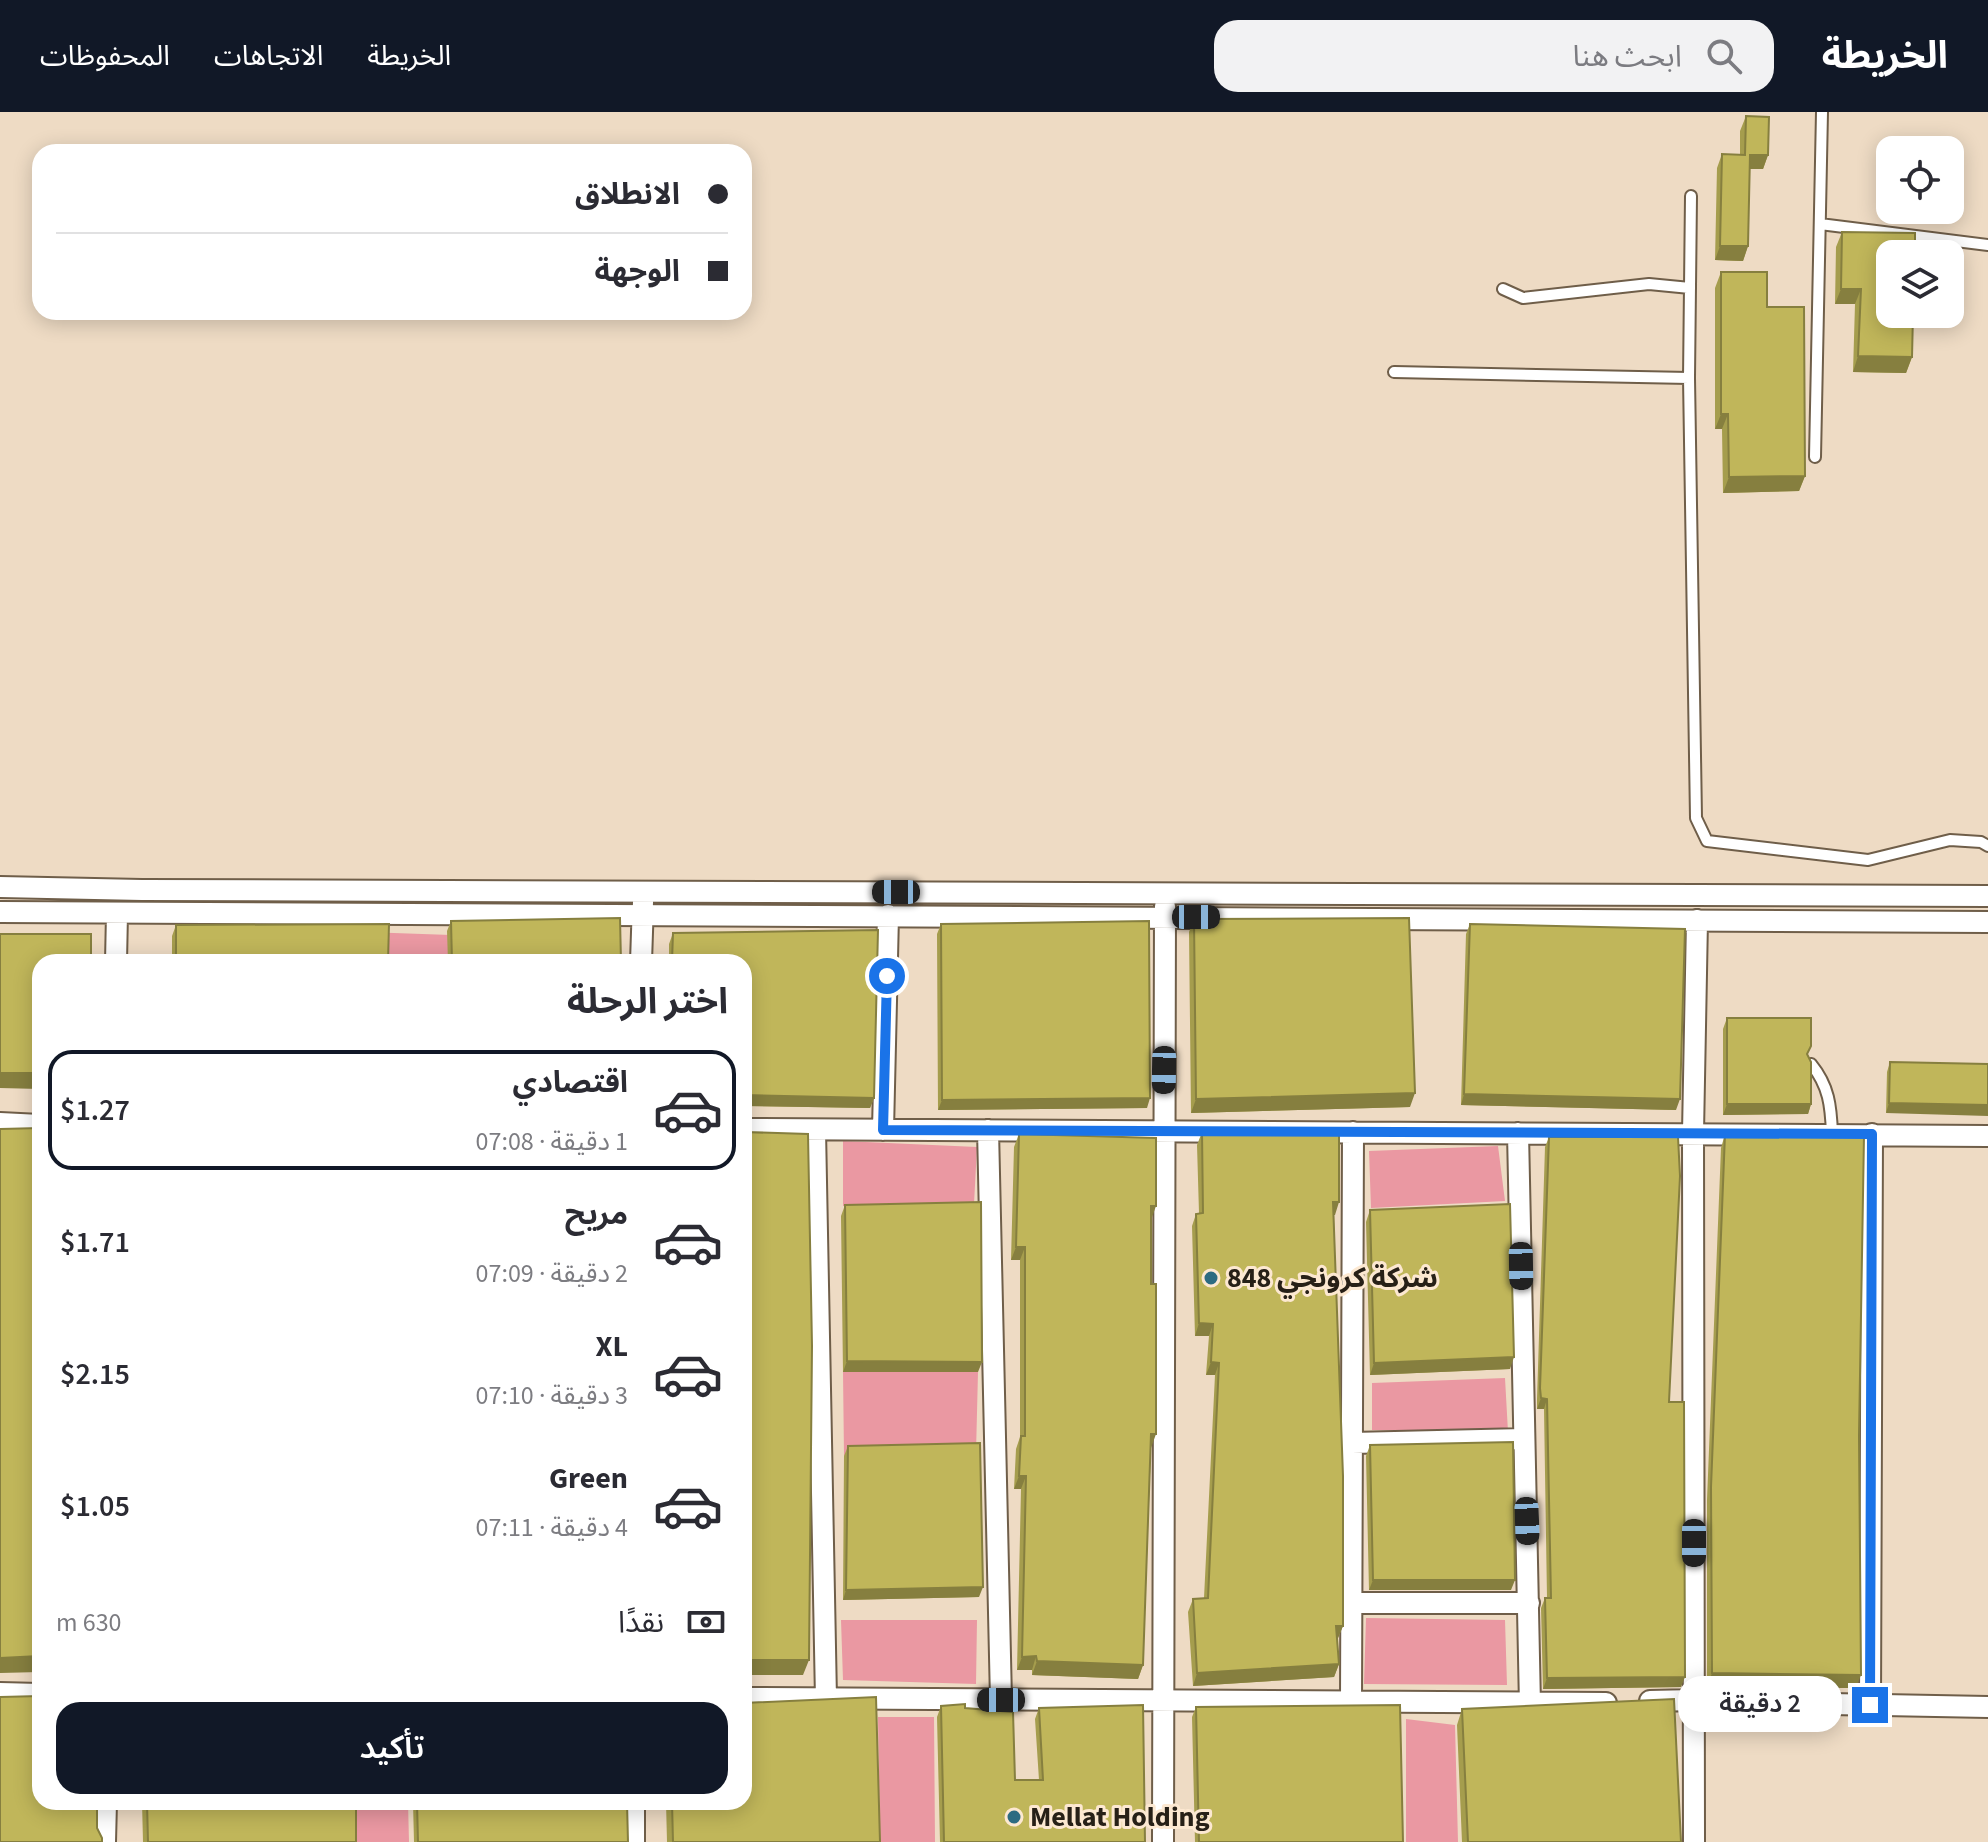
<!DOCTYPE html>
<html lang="ar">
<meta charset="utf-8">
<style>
body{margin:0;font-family:"Source Sans 3","Noto Sans Arabic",sans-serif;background:#f2f2f3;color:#2b2b33;direction:rtl;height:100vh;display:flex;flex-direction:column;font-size:30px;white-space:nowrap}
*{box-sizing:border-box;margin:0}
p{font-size:26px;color:#7c7c81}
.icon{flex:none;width:44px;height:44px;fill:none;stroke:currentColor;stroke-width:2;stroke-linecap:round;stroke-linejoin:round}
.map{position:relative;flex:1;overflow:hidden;direction:ltr}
.panel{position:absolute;left:32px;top:842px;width:720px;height:856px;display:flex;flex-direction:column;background:#fff;border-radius:24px;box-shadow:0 4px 20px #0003;direction:rtl}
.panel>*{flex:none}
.banner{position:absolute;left:32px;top:32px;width:720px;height:176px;border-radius:24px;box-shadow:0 4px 20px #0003;direction:rtl;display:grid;align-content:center;height:176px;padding:0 24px;background:#fff}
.tools{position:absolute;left:1876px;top:24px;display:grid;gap:16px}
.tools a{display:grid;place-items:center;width:88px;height:88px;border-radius:16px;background:#fff;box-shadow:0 4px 20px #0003;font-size:40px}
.end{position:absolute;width:36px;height:36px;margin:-18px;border:10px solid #1a73e8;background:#fff;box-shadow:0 0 0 4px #fff}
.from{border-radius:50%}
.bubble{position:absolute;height:56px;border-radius:24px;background:#fff;box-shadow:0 4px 20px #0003;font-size:26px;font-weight:600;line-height:56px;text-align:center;direction:rtl}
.car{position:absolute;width:24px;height:48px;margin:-24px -12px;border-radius:10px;box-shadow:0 0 6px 2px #0007;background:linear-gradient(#222 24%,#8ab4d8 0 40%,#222 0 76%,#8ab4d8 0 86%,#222 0)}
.banner b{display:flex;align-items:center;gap:28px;height:76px;font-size:30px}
.banner b+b{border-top:2px solid #e1e1e2}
.banner i{width:20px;height:20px;background:#2b2b33}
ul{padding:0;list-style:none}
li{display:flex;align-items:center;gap:24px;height:120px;margin:0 16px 12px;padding:0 8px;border:4px solid transparent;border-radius:24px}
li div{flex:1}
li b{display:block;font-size:30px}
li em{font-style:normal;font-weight:600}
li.selected{border-color:#111827}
li>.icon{width:72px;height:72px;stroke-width:1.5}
h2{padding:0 24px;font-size:36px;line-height:96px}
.pay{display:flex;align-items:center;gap:20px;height:88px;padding:0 24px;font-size:30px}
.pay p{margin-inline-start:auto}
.button{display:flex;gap:16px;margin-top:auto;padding:16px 24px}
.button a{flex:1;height:92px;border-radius:24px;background:#111827;color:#fff;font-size:32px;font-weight:600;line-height:92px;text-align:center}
header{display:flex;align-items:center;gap:48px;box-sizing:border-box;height:112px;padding:0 40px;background:#111827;color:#fff}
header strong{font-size:38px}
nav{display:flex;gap:44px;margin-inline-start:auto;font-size:28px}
.search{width:560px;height:72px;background:#f2f2f3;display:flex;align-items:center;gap:20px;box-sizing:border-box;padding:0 28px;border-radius:24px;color:#7c7c81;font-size:30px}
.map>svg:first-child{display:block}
.green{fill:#ea98a2}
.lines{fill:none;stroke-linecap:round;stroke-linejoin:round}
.lane-casing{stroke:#6f5e49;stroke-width:14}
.street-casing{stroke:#6f5e49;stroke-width:24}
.lane{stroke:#fff;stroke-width:10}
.street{stroke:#fff;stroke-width:20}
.wall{fill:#a59d4d}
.shaded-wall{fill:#867f3f}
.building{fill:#c0b65a;stroke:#867f3f;stroke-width:2}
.route{stroke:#1a73e8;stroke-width:10}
.poi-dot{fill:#2d6b81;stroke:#fce8d1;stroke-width:3}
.labels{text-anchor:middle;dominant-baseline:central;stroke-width:6;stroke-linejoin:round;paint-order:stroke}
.poi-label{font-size:28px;font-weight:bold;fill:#272017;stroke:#fce8d1;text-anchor:start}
</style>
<header>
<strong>الخريطة</strong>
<div class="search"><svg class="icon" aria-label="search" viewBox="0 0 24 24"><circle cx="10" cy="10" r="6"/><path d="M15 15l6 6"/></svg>ابحث هنا</div>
<nav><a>الخريطة</a><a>الاتجاهات</a><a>المحفوظات</a></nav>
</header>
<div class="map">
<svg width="1988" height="1730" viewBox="0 0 1988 1730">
<rect width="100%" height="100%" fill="#eedbc4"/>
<path class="green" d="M 365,820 L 451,823 L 451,850 L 363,850 Z
M 843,1029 L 977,1035 L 974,1092 L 843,1094 Z
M 1498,1034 L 1505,1089 L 1371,1096 L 1369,1039 Z
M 843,1260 L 978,1260 L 976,1341 L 844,1344 Z
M 1505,1266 L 1508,1320 L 1372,1318 L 1372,1271 Z
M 1366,1506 L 1505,1508 L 1507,1573 L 1364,1572 Z
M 841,1508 L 977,1508 L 976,1572 L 843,1568 Z
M 878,1605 L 934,1605 L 935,1730 L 880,1730 Z
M 1406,1607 L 1455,1613 L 1458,1730 L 1406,1730 Z
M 353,1690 L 408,1690 L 409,1730 L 353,1730 Z"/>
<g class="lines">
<defs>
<path id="lane" d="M 1691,84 L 1689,266 L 1696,706 L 1707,729 L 1868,748 L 1950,728 L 1981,730 L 1988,734
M 1820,112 L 1988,133
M 1503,177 L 1523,186 L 1649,172 L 1690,176
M 1394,260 L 1689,266
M 1815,345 L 1822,0
M 1811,952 C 1829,974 1831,994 1832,1022"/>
<path id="street" d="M 0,775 L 142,778 L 1988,784
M 0,800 L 1988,810
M 116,850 L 117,801
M 641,850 L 643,790
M 0,1011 L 40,1013
M 744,1017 L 1988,1024
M 815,1018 L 826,1587
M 883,1018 L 888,803
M 988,1018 L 1001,1588
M 1518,1021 L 1530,1593
M 1352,1331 L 1524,1327
M 1352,1491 L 1529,1491
M 0,1581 L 40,1582
M 744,1586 L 1606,1591
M 1650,1589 L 1694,1588
M 1351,1590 L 1353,1020
M 1778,1591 L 1988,1595
M 1870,1593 L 1872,1022
M 634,1690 L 634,1730
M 105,1730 L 106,1690
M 1163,1730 L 1165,794
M 1694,1730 L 1693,1021 L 1697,808"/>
</defs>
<use href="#lane" class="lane-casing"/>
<use href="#street" class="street-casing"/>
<use href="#lane" class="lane"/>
<use href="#street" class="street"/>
</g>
<path class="wall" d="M 1746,4 L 1768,43 L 1763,57 L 1750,57 L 1748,134 L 1743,149 L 1715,148 L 1717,56 L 1722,42 L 1740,42 L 1740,19 Z
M 1842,120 L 1912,245 L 1906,261 L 1853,260 L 1855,192 L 1835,192 L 1836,135 Z
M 1721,160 L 1767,195 L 1805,364 L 1799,379 L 1723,381 L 1722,317 L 1715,317 L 1715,176 Z
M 1194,807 L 1410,995 L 1191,1001 L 1189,820 Z
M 451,809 L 621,850 L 448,850 L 447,819 Z
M 941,812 L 1147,996 L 938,998 L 937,822 Z
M 1470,812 L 1676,998 L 1461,993 L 1466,822 Z
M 176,813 L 388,850 L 172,850 L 172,824 Z
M 878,818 L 874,986 L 870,996 L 744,994 L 744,850 L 669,850 L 669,832 L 673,821 Z
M 1727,906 L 1808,944 L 1811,992 L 1808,1002 L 1723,1003 L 1723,917 Z
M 1890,950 L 1988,952 L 1886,1001 L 1887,960 Z
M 1202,1020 L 1335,1103 L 1334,1103 L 1343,1514 L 1338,1526 L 1337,1526 L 1339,1552 L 1334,1565 L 1193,1574 L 1188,1500 L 1193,1487 L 1204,1486 L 1215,1263 L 1206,1263 L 1209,1224 L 1195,1224 L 1192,1114 L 1196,1102 L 1199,1101 L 1197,1033 Z
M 1019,1022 L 1151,1108 L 1151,1336 L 1143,1553 L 1138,1567 L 1032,1563 L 1032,1558 L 1017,1558 L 1021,1377 L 1014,1377 L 1016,1337 L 1020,1325 L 1020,1148 L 1011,1148 L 1014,1035 Z
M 1725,1022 L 1859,1324 L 1856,1576 L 1707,1575 L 1707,1388 L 1721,1036 Z
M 1549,1025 L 1669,1290 L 1681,1575 L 1543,1577 L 1541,1496 L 1545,1486 L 1547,1486 L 1544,1297 L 1537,1297 L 1537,1287 L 1545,1035 Z
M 845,1093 L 978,1260 L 843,1260 L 841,1104 Z
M 1370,1098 L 1510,1257 L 1370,1263 L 1366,1110 Z
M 1370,1333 L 1511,1478 L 1369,1478 L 1366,1344 Z
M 848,1334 L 979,1485 L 843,1488 L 844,1344 Z
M 941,1594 L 965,1596 L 1015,1668 L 1039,1668 L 1035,1607 L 1039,1596 L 1145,1730 L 940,1730 L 937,1605 Z
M 1196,1595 L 1403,1730 L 1195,1730 L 1192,1605 Z
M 1462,1597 L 1681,1730 L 1462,1730 L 1457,1613 Z
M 142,1690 L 356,1690 L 356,1730 L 143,1730 Z
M 413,1690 L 627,1690 L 628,1730 L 414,1730 Z
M 666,1690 L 744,1690 L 880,1730 L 667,1730 Z"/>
<path class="shaded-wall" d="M 1750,43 L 1768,43 L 1763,57 L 1745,57 Z
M 1720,134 L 1748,134 L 1743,149 L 1715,148 Z
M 1841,177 L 1861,177 L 1855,192 L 1835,192 Z
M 1858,244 L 1912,245 L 1906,261 L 1853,260 Z
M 1721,302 L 1728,302 L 1722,317 L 1715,317 Z
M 1805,364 L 1799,379 L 1723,381 L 1729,365 Z
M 0,961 L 40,961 L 40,977 L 0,976 Z
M 1415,981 L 1410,995 L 1191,1001 L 1196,987 Z
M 1464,982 L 1680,987 L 1676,998 L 1461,993 Z
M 744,983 L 874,986 L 870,996 L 744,994 Z
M 1150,986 L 1147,996 L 938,998 L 942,988 Z
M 1889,991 L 1988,993 L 1988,1004 L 1886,1001 Z
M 1727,992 L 1811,992 L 1808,1002 L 1723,1003 Z
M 1333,1090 L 1339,1090 L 1335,1103 L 1329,1103 Z
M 1151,1094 L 1156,1094 L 1151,1108 L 1146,1108 Z
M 1016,1135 L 1025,1135 L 1020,1148 L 1011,1148 Z
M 1199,1211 L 1213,1212 L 1209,1224 L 1195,1224 Z
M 1514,1245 L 1510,1257 L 1370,1263 L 1374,1251 Z
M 847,1249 L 982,1250 L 978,1260 L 843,1260 Z
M 1211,1250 L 1219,1251 L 1215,1263 L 1206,1263 Z
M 1541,1286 L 1547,1287 L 1544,1297 L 1537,1297 Z
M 1151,1322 L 1156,1322 L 1151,1336 Z
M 1019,1364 L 1026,1364 L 1021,1377 L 1014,1377 Z
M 1373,1468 L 1515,1468 L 1511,1478 L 1369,1478 Z
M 983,1475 L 979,1485 L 843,1488 L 846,1478 Z
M 1336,1514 L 1343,1514 L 1338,1526 L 1332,1527 Z
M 40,1544 L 40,1560 L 0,1561 L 0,1546 Z
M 1036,1544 L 1032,1558 L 1017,1558 L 1022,1545 Z
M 744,1548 L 809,1548 L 803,1563 L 744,1563 Z
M 1037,1549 L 1143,1553 L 1138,1567 L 1032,1563 Z
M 1339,1552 L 1334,1565 L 1193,1574 L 1197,1561 Z
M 1712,1561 L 1861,1563 L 1856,1576 L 1707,1575 Z
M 1685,1565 L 1681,1575 L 1543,1577 L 1547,1566 Z"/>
<path class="building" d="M 1746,4 L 1769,5 L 1768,43 L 1750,43 L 1748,134 L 1720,134 L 1722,42 L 1745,43 Z
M 1842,120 L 1915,121 L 1915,142 L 1890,142 L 1890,202 L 1913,202 L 1912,245 L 1858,244 L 1861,177 L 1841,177 Z
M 1721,160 L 1767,160 L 1767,195 L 1804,195 L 1805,364 L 1729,365 L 1728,302 L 1721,302 Z
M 620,806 L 621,850 L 452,850 L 451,809 Z
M 1409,806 L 1415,981 L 1196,987 L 1194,807 Z
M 1149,809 L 1150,986 L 942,988 L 941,812 Z
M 389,812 L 388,850 L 176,850 L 176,813 Z
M 1470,812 L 1685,817 L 1680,987 L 1464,982 Z
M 878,818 L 874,986 L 744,983 L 744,850 L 672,850 L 673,821 Z
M 0,822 L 91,822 L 91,850 L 40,850 L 40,961 L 0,961 Z
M 1727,906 L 1811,906 L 1811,934 L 1807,942 L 1811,950 L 1811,992 L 1727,992 Z
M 1890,950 L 1988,952 L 1988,993 L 1889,991 Z
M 40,1016 L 40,1544 L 0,1546 L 0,1017 Z
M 744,1020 L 808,1022 L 812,1234 L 809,1548 L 744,1548 Z
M 1202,1020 L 1339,1021 L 1339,1090 L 1333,1090 L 1343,1364 L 1343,1514 L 1336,1514 L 1339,1552 L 1197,1561 L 1193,1487 L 1208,1486 L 1219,1251 L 1211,1250 L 1213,1212 L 1199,1211 L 1196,1102 L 1203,1101 Z
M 1019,1022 L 1156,1026 L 1156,1094 L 1151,1094 L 1151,1172 L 1156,1172 L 1156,1322 L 1151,1322 L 1143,1553 L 1037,1549 L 1036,1544 L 1022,1545 L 1026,1364 L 1019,1364 L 1021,1324 L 1025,1324 L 1025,1135 L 1016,1135 Z
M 1725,1022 L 1864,1023 L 1859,1324 L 1861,1563 L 1712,1561 L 1711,1375 Z
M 1549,1025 L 1678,1025 L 1680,1064 L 1669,1290 L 1684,1290 L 1685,1565 L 1547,1566 L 1545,1486 L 1551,1486 L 1547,1287 L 1541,1286 L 1540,1276 Z
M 981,1090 L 982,1250 L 847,1249 L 845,1093 Z
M 1510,1092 L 1514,1245 L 1374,1251 L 1370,1098 Z
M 1513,1330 L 1515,1468 L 1373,1468 L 1370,1333 Z
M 980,1331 L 983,1475 L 846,1478 L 848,1334 Z
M 40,1584 L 40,1690 L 97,1690 L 97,1716 L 102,1726 L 102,1730 L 0,1730 L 0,1585 Z
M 876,1585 L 880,1730 L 673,1730 L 672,1690 L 744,1690 L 744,1591 Z
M 1674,1587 L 1681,1730 L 1468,1730 L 1462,1597 Z
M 965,1592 L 965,1596 L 1013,1600 L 1015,1668 L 1043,1668 L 1039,1596 L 1143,1593 L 1145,1730 L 944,1730 L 941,1594 Z
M 1400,1593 L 1403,1730 L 1199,1730 L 1196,1595 Z
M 147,1690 L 356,1690 L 356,1730 L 148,1730 Z
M 417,1690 L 627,1690 L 628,1730 L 418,1730 Z"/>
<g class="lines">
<path class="route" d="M 887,864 L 883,1018 L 1872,1022 L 1870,1593"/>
</g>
<g class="poi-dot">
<circle cx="1211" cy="1166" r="8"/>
<circle cx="1014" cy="1705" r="8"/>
</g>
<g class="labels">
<g class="poi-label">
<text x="1227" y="1166">شركة كرونجي 848</text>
<text x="1030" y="1705">Mellat Holding</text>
</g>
</g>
</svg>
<div class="tools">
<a><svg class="icon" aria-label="locate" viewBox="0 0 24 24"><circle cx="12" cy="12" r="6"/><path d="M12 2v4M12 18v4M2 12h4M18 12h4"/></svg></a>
<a><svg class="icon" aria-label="layers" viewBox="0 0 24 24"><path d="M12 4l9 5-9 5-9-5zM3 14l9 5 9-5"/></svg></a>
</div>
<i class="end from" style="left:887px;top:864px"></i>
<i class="end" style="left:1870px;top:1593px"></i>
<div class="bubble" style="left:1678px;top:1564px;width:164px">2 دقيقة</div>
<i class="car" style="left:896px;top:780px;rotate:270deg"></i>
<i class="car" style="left:1196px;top:805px;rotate:90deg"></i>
<i class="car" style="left:1164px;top:958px;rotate:181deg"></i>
<i class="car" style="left:1521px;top:1154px;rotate:179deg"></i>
<i class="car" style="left:1527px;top:1409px;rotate:178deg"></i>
<i class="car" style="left:1694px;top:1431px;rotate:180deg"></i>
<i class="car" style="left:1001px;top:1588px;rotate:270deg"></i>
<div class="banner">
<b><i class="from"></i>الانطلاق</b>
<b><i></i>الوجهة</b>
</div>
<section class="panel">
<h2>اختر الرحلة</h2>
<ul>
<li class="selected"><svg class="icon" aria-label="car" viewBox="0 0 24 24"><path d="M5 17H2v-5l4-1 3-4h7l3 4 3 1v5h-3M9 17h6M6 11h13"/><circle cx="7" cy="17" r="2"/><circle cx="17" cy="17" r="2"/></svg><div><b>اقتصادي</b><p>1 دقيقة · 07:08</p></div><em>$1.27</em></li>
<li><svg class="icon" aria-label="car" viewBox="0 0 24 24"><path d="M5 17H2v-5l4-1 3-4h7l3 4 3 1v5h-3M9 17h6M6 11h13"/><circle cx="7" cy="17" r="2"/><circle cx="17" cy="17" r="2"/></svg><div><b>مريح</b><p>2 دقيقة · 07:09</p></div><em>$1.71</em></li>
<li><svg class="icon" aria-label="car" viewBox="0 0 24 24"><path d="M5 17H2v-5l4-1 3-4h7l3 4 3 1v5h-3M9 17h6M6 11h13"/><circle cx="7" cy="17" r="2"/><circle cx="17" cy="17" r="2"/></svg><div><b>XL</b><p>3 دقيقة · 07:10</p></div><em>$2.15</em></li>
<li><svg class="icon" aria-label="car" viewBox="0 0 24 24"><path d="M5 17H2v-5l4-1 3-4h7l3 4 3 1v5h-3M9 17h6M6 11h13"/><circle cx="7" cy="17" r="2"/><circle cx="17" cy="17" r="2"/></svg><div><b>Green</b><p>4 دقيقة · 07:11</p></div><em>$1.05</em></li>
</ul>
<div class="pay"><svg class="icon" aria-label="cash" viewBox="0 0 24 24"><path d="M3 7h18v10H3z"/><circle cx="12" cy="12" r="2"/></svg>نقدًا<p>630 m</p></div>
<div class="button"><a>تأكيد</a></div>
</section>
</div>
